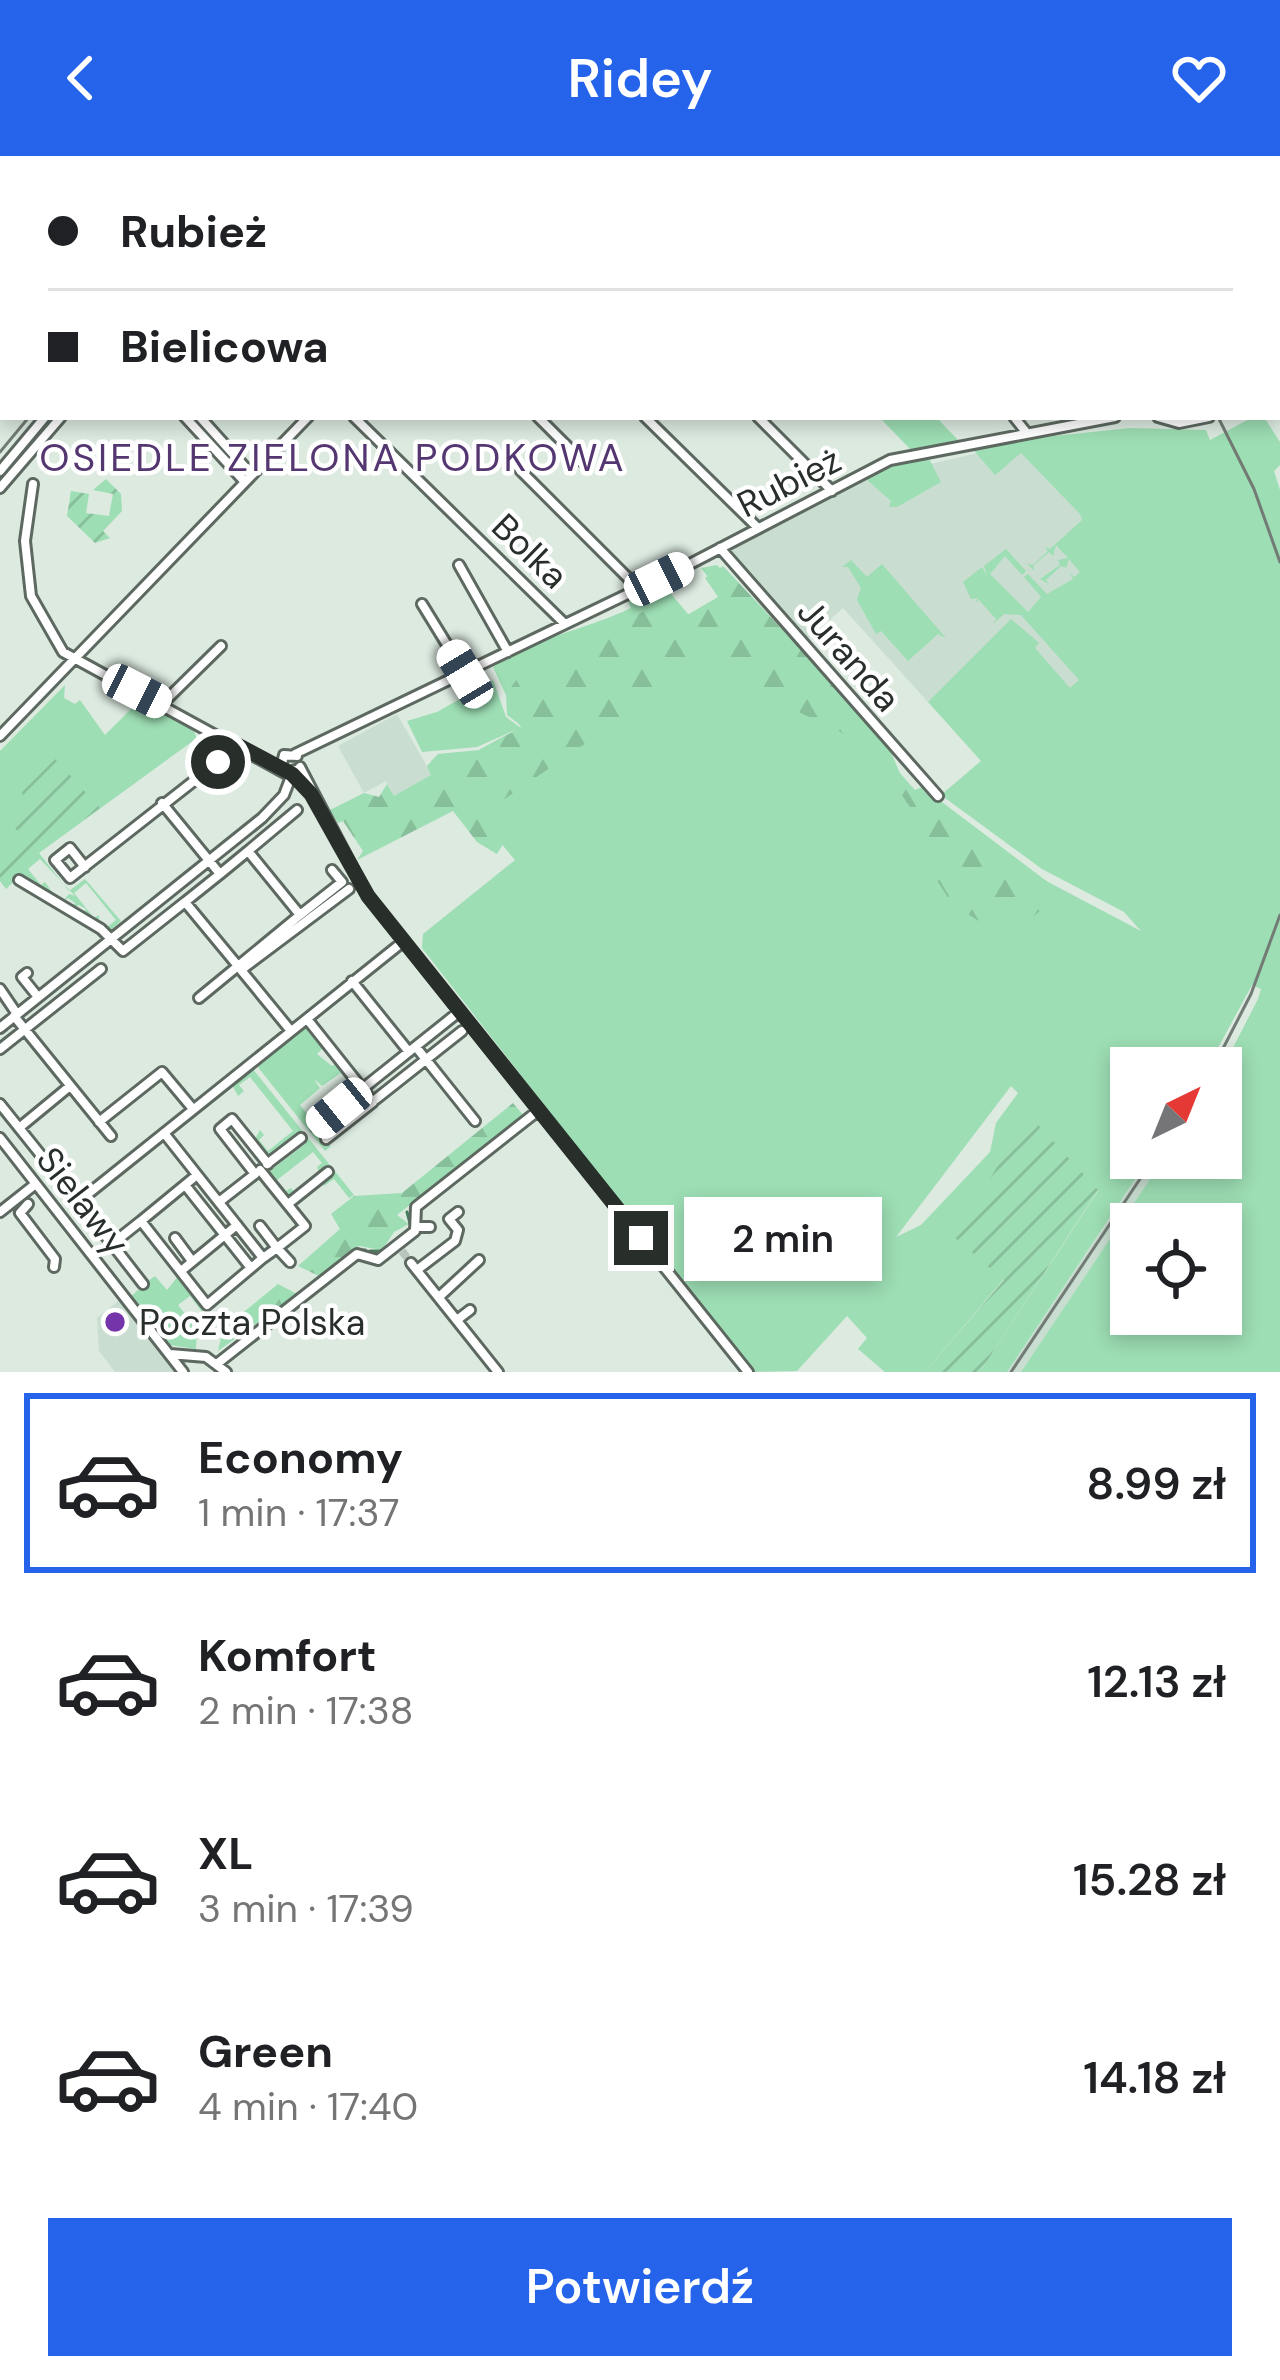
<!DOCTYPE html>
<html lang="pl">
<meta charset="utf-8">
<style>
body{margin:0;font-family:"DM Sans",sans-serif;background:#f6f6f6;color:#202124;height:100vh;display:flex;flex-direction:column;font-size:45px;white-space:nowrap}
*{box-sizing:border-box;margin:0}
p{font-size:39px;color:#757577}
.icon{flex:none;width:66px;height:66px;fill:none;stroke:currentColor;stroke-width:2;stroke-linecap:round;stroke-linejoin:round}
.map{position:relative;height:1216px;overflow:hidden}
.drawer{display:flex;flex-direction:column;background:#fff;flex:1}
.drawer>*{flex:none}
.hud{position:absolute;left:0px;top:0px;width:1281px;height:264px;box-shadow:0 6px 18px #0003;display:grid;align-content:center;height:264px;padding:0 48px;background:#fff}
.needle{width:78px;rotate:43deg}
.buttons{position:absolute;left:1110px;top:891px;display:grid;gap:24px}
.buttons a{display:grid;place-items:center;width:132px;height:132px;border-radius:0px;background:#fff;box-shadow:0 6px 18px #0003;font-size:60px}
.end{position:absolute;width:54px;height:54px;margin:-27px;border:15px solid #282e2a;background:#fff;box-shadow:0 0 0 6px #fff}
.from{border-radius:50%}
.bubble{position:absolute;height:84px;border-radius:0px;background:#fff;box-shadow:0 6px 18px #0003;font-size:39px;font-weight:600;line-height:84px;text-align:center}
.car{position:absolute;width:36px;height:72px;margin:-36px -18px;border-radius:15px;box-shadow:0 0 9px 3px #0007;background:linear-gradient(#fff 24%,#345 0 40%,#fff 0 76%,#345 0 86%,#fff 0)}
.hud b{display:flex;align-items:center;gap:42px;height:114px;font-size:45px}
.hud b+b{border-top:3px solid #e0e0e0}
.hud i{width:30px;height:30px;background:#202124}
ul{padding:21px 0 0;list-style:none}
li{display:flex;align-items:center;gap:36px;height:180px;margin:0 24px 18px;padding:0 24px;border:6px solid transparent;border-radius:0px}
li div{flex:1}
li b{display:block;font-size:45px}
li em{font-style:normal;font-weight:600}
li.active{border-color:#2563eb}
li>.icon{width:108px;height:108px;stroke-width:1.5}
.action{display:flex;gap:24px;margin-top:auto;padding:24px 48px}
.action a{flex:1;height:138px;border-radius:0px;background:#2563eb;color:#fff;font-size:48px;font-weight:600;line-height:138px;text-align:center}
header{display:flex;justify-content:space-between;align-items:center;height:156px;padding:0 48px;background:#2563eb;color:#fff;font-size:54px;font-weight:600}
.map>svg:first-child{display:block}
.built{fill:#c9ded0}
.grass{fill:#9ddeb4;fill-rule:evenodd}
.forest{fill:url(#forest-firs)}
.garden{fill:url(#garden-furrows)}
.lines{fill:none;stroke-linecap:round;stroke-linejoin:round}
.stream{stroke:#457f5d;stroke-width:3}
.minor-tunnel{stroke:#b8c4bc;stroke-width:8;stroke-dasharray:8 4;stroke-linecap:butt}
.minor-casing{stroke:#5d6960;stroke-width:14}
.minor{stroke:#fff;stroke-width:8}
.tram{stroke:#727b75;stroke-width:3}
.rail{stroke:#727b75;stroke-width:3}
.route{stroke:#282e2a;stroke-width:15}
.poi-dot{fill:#7535aa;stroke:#fff;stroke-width:4.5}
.labels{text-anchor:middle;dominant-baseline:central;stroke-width:9;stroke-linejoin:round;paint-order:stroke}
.street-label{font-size:36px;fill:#282e2a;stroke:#fff}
.poi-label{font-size:36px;fill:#282e2a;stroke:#fff;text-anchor:start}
.neighbourhood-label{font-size:39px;letter-spacing:3px;fill:#543671;stroke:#fff}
</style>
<header><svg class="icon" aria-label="back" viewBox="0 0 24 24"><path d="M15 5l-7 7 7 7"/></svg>Ridey<svg class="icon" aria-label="heart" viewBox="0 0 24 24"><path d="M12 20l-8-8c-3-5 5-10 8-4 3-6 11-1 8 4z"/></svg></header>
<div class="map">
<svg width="1280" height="1216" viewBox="0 0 1280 1216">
<defs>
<pattern id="forest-firs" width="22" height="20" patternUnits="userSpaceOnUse" patternTransform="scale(3)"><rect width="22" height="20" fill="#9ddeb4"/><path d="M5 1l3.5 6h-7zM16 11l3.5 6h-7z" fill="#87bf9b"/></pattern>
<pattern id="garden-furrows" width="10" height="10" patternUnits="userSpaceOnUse" patternTransform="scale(3)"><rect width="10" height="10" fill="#9ddeb4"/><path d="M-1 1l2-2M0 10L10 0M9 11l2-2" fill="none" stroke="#87bf9b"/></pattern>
</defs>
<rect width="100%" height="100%" fill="#dceae0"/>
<path class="built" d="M 1021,287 L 1128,405 L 1120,528 L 1088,556 L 1012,470 L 928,546 L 843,452 L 806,485 L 727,396 L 865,323 Z
M 397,558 L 432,619 L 394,641 L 386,625 L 364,637 L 338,590 Z
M 1149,1002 L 1164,1002 L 1021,1216 L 1007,1216 Z
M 122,1142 L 176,1214 L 174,1216 L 115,1216 L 99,1195 L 97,1162 Z"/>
<path class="grass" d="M 879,261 L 936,261 L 958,284 L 911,294 Z
M 1253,261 L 1264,261 L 1280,286 L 1280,309 L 1274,315 L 1280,334 L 1280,1216 L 1021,1216 L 1164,1002 L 1221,1002 L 1221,915 L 1258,843 L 1261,833 L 1252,829 L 1207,912 L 1131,912 L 1131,1002 L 1149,1002 L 1007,1216 L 980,1216 L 1098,1035 L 1029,960 L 996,1020 L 1004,1123 L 925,1216 L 885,1216 L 858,1193 L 867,1182 L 847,1160 L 797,1215 L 752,1216 L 422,792 L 423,778 L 515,704 L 431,604 L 479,594 L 517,573 L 477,591 L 422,596 L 407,565 L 437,556 L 493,524 L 506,561 L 521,572 L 493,511 C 537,480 583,475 631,452 L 627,444 L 661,426 L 688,458 L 681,457 L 748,471 L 701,412 L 717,409 L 950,674 L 1141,775 L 1124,756 L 1042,713 L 941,639 L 981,605 L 928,546 L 1011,463 L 1039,487 L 1035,492 L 1070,532 L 1079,524 L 1021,459 L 1004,458 L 993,468 L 996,463 L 979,444 L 975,447 L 978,442 L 971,443 L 963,426 L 982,411 L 987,420 L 984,410 L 1006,393 L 1026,415 L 1022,419 L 1005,400 L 990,418 L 1028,456 L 1041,441 L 1024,421 L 1028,418 L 1047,438 L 1073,423 L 1070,417 L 1074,421 L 1080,416 L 1069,403 L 1066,412 L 1061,410 L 1046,424 L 1049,428 L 1040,423 L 1060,409 L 1058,404 L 1068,402 L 1056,389 L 1053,400 L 1049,396 L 1033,410 L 1035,415 L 1027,408 L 1033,409 L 1048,395 L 1045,391 L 1050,393 L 1082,364 L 1080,358 L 1021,297 L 995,319 L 969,289 L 1130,272 L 1206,274 L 1210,284 ZM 1011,930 L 1018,937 L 996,967 L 990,996 L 921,1069 L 896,1081 ZM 1131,1068 L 1221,1068 L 1221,1158 L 1131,1158 Z
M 926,297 L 941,326 L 897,351 L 889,351 L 891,345 L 865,322 L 891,307 Z
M 851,404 L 867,421 L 882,408 L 946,482 L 938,478 L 908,505 L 881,475 L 876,478 L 857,444 L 861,432 L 848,411 L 842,411 Z
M 65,529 L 64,542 L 75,548 L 80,544 L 105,579 L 140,544 L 191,570 L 197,582 L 39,697 L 69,735 L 85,723 L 121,765 L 110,776 L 106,772 L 116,764 L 86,727 L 74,737 L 94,762 L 99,759 L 99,767 L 83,759 L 86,753 L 79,749 L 72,752 L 75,747 L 68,742 L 62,746 L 69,738 L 75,740 L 40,703 L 28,713 L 41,729 L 45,726 L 54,739 L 21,718 L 6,733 L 0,725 L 0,595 Z
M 309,869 L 325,890 L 317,898 L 332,910 L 338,906 L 355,928 L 334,945 L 332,941 L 349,927 L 341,917 L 322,930 L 314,923 L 320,932 L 300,949 L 308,959 L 330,943 L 336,950 L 311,972 L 321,976 L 362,944 L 360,939 L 367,944 L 321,977 L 321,985 L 331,990 L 325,995 L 257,910 Z
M 252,912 L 354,1039 L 349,1042 L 334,1023 L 324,1030 L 317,1011 L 322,1007 L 313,996 L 277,1024 L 286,1035 L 291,1032 L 296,1038 L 291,1042 L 267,1017 L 306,987 L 299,979 L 269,1002 L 254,985 L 260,974 L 264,979 L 259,984 L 268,995 L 293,975 L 250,921 L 239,929 L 244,935 L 238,940 L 231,927 Z
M 118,1087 L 148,1125 L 155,1120 L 167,1134 L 179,1119 L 206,1151 L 202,1156 L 190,1140 L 178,1149 L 197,1173 L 196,1193 L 170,1189 L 129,1142 L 147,1126 Z"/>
<path class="forest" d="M 723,410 L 886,584 L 908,637 L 922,631 L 1061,736 L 1008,783 L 953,749 L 923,703 L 922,669 L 879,605 L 839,575 L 699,509 L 483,658 L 503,688 L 497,698 L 477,686 L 453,655 L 357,704 L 363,695 L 343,665 L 338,667 L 330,654 L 364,637 L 379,641 L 387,628 L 394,640 L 431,619 L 427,610 L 438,598 L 479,594 L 523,571 L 507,559 L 506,538 L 517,523 L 650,452 L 689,458 L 718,441 L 705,422 Z
M 513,947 L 524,960 L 397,1059 L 409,1068 L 394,1076 L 382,1094 L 359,1090 L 319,1120 L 298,1110 L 340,1073 L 331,1058 L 354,1040 L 402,1037 Z
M 278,1128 L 297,1138 L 218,1195 L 223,1173 Z"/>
<path class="garden" d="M 106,323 L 121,338 L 122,355 L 103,375 L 110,382 L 95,387 L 67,360 L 71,335 L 89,338 L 86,357 L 109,360 L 113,338 L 93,334 Z
M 55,603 L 100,652 L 0,725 L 0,699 L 24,682 L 10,667 L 25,654 L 22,636 Z
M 1029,959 L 1098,1034 L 980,1216 L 925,1216 L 1004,1124 L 954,1081 Z"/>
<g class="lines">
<path class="stream" d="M 1115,0 L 1117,3
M 1278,250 L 1280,251
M 401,1081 L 411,1071 L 407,1056
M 355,1095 L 365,1094
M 370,1095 L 384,1095
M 320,1122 L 342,1105
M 226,1196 L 257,1171"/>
<path class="minor-tunnel" d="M 402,1095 L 411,1107"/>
<defs>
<path id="minor" d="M 119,0 L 122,3
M 208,0 L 211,3
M 217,0 L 220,3
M 714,0 L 717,3
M 93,3 L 94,0
M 268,3 L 271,0
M 396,3 L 399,0
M 526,3 L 528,0
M 839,3 L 841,0
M 0,123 L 3,126
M 0,150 L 3,147
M 1278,239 L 1280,238
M 185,261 L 245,326
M 200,261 L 252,319
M 354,261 L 565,468
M 538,261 L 583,306
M 645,261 L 758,372
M 758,261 L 832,335
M 1014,261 L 1026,276
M 1158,261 L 1179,267 L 1209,261
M 0,315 L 45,261
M 521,315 L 639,433
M 33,328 L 25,385 L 31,440 L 63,496 L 285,617 L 299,613
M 0,332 L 61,261
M 720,392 L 938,640
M 459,409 L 508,496
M 422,448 L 465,518
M 162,548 L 221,490
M 0,580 L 308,261
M 295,598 L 688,409 L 890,304 L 1115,261
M 300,611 L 368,741 L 748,1216
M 281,612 L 284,599 L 297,600
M 162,647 L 220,718 L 185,746
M 248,695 L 297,654
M 85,711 L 70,692 L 55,704 L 70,722 L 218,606 L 230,585
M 220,718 L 248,695 L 300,759 L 238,810
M 19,724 L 101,773 L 123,795 L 185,746 L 238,810 L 199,842
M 300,759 L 342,726 L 332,714
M 27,817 L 22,821 L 38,841
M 352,825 L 409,896
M 0,833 L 17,858
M 14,860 L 111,980
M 307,863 L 373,946 L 326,983
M 0,872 L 262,662 L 284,639 L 292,618
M 291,875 L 241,814 L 349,733
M 416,891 L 475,965
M 0,893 L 101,813
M 366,930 L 460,855
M 376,943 L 462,875
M 0,948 L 112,1088 L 141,1065 L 207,1149 L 263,1102 L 164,977
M 99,966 L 162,916 L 193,953
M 316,971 L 363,933
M 19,972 L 70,930
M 0,982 L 183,1216
M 267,1008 L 301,982
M 260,1014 L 305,1070 L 277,1092 L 290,1106
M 255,1018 L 220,973 L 232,963 L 268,1008
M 185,1029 L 251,1112
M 78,1046 L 404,785
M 219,1046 L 255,1018
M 28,1048 L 20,1057 L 55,1103 L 54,1111
M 288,1048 L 328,1016
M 0,1056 L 33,1030
M 141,1065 L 197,1019
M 260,1070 L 277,1092 L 263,1102
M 417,1071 L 430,1071
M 175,1082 L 192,1105
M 112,1088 L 143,1128
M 411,1107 L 498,1216
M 417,1114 L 455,1085 L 458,1074 L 449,1063 L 458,1056
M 181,1115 L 237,1069
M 439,1141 L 479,1104
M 457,1164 L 470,1154
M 170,1198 L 206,1201 L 226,1216
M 218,1207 L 357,1098 L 378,1104 L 415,1075 L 416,1051 L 539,954"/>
</defs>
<use href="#minor" class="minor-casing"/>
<use href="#minor" class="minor"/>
<path class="tram" d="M 251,3 L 254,0
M 0,296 L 29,261"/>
<path class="rail" d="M 1060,0 L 1062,3
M 1218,261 L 1254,333 L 1280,406
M 1213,912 L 1251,838 L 1280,759
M 1011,1216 L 1154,1002"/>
</g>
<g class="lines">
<path class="route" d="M 218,606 L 230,585 L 292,618 L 311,638 L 368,740 L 641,1082"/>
</g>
<circle class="poi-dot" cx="115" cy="1166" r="12"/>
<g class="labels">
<g class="street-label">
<text transform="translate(789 326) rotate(-27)">Rubież</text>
<text transform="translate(530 395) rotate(44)">Bolka</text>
<text transform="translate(849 499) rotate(49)">Juranda</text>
<text transform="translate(83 1045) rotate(52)">Sielawy</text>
</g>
<g class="poi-label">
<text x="139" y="1166">Poczta Polska</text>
</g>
<g class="neighbourhood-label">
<text x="333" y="301">OSIEDLE ZIELONA PODKOWA</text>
</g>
</g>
</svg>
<div class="buttons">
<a><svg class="needle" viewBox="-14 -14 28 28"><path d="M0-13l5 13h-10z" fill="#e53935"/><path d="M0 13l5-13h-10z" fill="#757577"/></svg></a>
<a><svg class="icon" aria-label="locate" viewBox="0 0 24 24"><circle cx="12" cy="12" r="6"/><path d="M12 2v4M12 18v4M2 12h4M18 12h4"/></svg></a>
</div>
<i class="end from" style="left:218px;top:606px"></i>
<i class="end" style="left:641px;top:1082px"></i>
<div class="bubble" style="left:684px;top:1041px;width:198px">2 min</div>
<i class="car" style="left:659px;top:423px;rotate:64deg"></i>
<i class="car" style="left:465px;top:518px;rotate:329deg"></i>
<i class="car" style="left:137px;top:535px;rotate:117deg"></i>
<i class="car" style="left:339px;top:952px;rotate:231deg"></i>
<div class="hud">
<b><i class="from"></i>Rubież</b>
<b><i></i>Bielicowa</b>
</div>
</div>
<section class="drawer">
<ul>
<li class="active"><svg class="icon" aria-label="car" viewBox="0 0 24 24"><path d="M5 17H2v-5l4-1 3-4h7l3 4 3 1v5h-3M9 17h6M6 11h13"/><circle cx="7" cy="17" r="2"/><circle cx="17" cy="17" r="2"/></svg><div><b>Economy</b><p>1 min · 17:37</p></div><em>8.99 zł</em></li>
<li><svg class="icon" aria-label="car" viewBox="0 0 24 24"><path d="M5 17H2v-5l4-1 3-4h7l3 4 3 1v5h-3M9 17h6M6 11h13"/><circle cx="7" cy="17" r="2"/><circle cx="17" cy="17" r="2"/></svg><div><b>Komfort</b><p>2 min · 17:38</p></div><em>12.13 zł</em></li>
<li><svg class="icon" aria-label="car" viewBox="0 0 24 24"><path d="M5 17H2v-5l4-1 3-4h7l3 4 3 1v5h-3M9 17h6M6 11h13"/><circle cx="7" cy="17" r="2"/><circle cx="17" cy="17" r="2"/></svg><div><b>XL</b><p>3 min · 17:39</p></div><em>15.28 zł</em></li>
<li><svg class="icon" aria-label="car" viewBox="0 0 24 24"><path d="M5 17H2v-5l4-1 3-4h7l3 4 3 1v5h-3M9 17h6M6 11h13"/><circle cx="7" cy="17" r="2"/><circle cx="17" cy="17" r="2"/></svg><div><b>Green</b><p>4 min · 17:40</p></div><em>14.18 zł</em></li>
</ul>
<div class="action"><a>Potwierdź</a></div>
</section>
